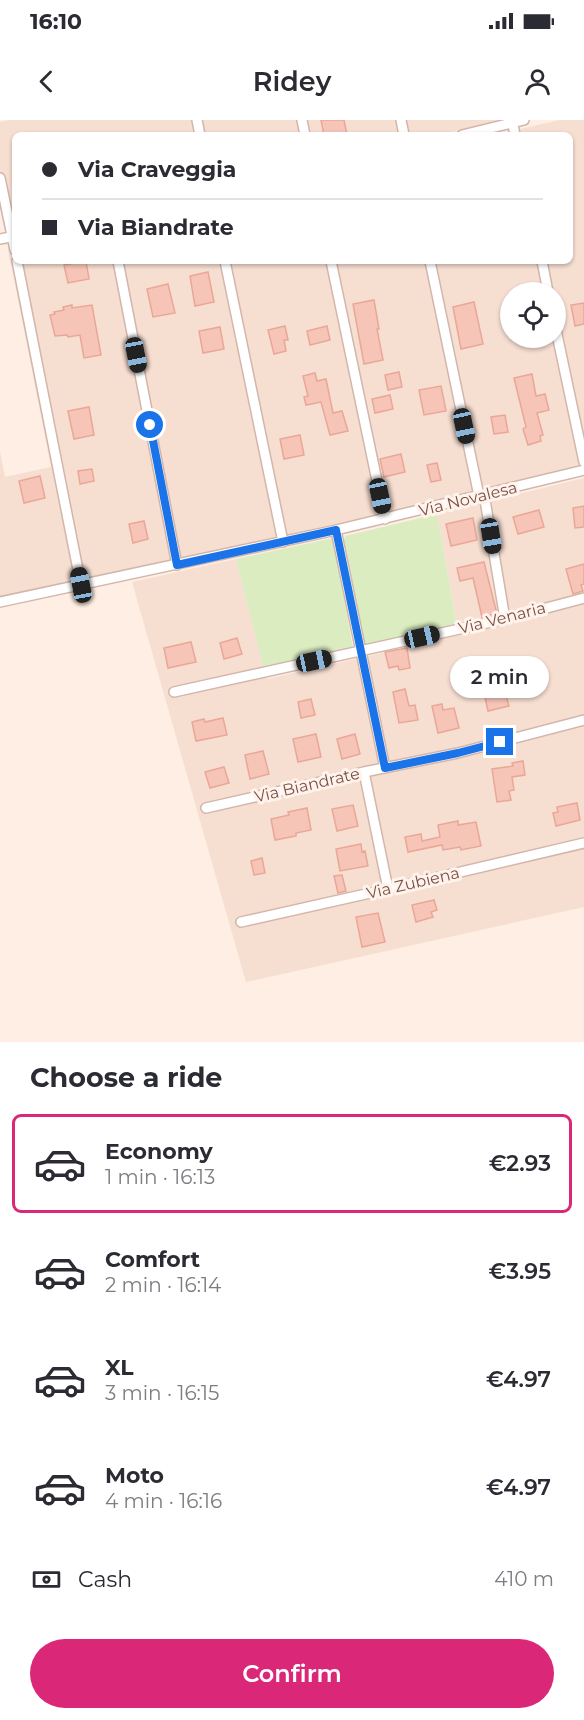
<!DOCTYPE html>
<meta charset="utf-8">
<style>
body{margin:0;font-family:Montserrat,sans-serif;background:#f7f7f7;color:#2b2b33;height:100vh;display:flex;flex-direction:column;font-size:22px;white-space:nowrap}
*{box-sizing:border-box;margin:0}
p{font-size:20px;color:#7c7c81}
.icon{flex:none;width:33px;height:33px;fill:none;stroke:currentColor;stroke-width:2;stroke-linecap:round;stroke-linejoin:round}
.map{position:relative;height:922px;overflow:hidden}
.panel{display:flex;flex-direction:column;background:#fff;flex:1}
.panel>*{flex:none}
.banner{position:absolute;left:12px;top:12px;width:561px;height:132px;border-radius:9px;box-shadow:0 2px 4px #0004;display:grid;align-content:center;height:132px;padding:0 30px;background:#fff}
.buttons{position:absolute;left:500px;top:162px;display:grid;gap:12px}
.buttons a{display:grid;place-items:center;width:66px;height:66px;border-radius:50%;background:#fff;box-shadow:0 2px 4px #0004;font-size:30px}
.end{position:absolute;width:27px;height:27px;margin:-14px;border:8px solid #1a73e8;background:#fff;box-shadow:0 0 0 3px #fff}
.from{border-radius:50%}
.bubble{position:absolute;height:42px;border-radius:21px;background:#fff;box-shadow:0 2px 4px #0004;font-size:20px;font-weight:600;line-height:42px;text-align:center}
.car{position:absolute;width:18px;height:36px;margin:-18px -9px;border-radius:8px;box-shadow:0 0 4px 2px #0007;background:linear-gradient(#222 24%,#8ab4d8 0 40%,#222 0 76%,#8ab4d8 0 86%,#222 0)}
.banner b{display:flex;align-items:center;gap:21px;height:57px;font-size:22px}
.banner b+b{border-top:2px solid #e1e1e2}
.banner i{width:15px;height:15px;background:#2b2b33}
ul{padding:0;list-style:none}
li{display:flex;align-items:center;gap:18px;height:99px;margin:0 12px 9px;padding:0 18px;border:3px solid transparent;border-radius:9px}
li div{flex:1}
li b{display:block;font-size:22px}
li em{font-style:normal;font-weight:600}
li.current{border-color:#db2777}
li>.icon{width:54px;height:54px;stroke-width:1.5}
h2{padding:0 30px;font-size:27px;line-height:72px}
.pay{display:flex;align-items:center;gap:15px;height:66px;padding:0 30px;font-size:22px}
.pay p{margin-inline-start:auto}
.primary-button{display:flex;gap:12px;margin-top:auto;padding:12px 30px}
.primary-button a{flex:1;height:69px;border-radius:36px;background:#db2777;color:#fff;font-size:24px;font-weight:600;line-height:69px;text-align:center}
.status{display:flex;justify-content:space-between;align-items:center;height:42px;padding:0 30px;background:#fff;direction:ltr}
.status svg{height:16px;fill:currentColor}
header{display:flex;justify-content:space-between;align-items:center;height:78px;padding:0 30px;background:#fff;font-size:27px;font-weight:600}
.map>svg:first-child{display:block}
.residential{fill:#f6ded1;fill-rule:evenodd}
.green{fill:#dbedc0}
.building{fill:#f6c5b8;stroke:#eaa797;stroke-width:1.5}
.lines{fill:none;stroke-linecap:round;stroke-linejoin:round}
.minor-casing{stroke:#d2b6ab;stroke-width:12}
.minor{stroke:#fff;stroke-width:9}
.route{stroke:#1a73e8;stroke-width:8}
.labels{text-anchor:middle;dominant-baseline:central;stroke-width:6;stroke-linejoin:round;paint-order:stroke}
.street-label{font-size:16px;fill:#784f47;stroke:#fff3eb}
</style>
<div class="status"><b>16:10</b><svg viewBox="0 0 49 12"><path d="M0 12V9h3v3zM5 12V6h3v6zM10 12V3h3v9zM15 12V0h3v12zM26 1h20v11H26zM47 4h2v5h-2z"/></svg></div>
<header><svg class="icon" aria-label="back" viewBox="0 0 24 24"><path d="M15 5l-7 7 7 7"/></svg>Ridey<svg class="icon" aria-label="person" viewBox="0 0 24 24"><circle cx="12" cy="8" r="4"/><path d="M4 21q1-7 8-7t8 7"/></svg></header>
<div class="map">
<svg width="584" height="922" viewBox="0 0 584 922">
<rect width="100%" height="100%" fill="#feeee3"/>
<path class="residential" d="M 9,0 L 500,0 L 438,15 L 15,15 L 15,110 L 5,112 L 0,88 L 0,2 Z
M 560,0 L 584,0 L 584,344 L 528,359 L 288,415 L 0,479 L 0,331 L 5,357 L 51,347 L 8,128 L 15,125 L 15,141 L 570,141 L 570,15 L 493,15 ZM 510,172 L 555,172 L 555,218 L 510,218 Z
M 584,358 L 584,787 L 246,862 L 132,462 L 236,439 L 267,559 L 369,536 L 459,515 L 437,394 Z"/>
<path class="green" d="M 437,394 L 457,505 L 369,525 L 364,524 L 344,421 L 345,416 Z
M 333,418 L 353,528 L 351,530 L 263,546 L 236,439 Z"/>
<path class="building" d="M 321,0 L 344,0 L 347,15 L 324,15 Z
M 86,141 L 89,159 L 68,163 L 64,145 Z
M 208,152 L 214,182 L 195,186 L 190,156 Z
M 168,164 L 175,193 L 153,197 L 147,169 Z
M 374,180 L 379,209 L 377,209 L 383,240 L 364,244 L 353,184 Z
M 474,182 L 483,224 L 461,229 L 453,187 Z
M 584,183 L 584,204 L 575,206 L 571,185 Z
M 72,185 L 72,188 L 92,185 L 101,235 L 84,238 L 80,215 L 68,217 L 67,215 L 55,216 L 50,195 L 55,194 L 54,192 L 64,190 L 63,187 Z
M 285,206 L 288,220 L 284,220 L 286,231 L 274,234 L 268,210 Z
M 327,206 L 330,220 L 310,225 L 307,211 Z
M 220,207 L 224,229 L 203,233 L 199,211 Z
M 399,252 L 402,267 L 388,270 L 385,255 Z
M 315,253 L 317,261 L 326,259 L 333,293 L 342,291 L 348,311 L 330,315 L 321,282 L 306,285 L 304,277 L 308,276 L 303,256 Z
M 532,254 L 536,276 L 545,274 L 549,290 L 537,293 L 543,315 L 540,316 L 541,321 L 528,325 L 523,309 L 526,307 L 514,258 Z
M 441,266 L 446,291 L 424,295 L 419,270 Z
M 390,275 L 393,289 L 375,293 L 372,279 Z
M 89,287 L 94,315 L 74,319 L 68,291 Z
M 505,295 L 508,312 L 494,314 L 491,297 Z
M 300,315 L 304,335 L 284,339 L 280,319 Z
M 401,334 L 405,352 L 384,357 L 380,339 Z
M 437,343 L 441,360 L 431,362 L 427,345 Z
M 92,349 L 94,361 L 80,364 L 78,351 Z
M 40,356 L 45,378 L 24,383 L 19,361 Z
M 584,386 L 584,407 L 575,408 L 573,388 Z
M 539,390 L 544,407 L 518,414 L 513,397 Z
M 473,398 L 477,420 L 451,426 L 446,404 Z
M 144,401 L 148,419 L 133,423 L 129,404 Z
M 484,442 L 497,494 L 482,497 L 473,458 L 460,461 L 457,448 Z
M 584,444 L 584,464 L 581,465 L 583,471 L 573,474 L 566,449 Z
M 237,518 L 242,534 L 224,539 L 220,523 Z
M 191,522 L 196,542 L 168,548 L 164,528 Z
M 407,528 L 410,548 L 399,550 L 398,546 L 389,548 L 385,532 Z
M 498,538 L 501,556 L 480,560 L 477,543 Z
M 532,545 L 536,559 L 524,562 L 521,547 Z
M 405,569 L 409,586 L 415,585 L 418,600 L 399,603 L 393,572 Z
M 505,572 L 509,586 L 488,591 L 485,577 Z
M 311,579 L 315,595 L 301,598 L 298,582 Z
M 442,584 L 443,590 L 454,588 L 459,608 L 438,613 L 432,586 Z
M 223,598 L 227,615 L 196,621 L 192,602 L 204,599 L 205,602 Z
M 316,614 L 321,637 L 298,642 L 293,619 Z
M 355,614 L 360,634 L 342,639 L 337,619 Z
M 263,631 L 269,654 L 250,659 L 245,635 Z
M 523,641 L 525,655 L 512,657 L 514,670 L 509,671 L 511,680 L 497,682 L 492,649 L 513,646 L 512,643 Z
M 224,647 L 229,663 L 210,668 L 205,652 Z
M 577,683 L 580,700 L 556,706 L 553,693 L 558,692 L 557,687 Z
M 353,685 L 358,706 L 337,711 L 332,689 Z
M 307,688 L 311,710 L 296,713 L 296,716 L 275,720 L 271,699 L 289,695 L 288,692 Z
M 458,701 L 458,705 L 476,702 L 481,726 L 461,730 L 460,727 L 443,730 L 442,725 L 408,732 L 405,717 L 421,714 L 422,721 L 440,717 L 438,705 Z
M 361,724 L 362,732 L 365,731 L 368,746 L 340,751 L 336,729 Z
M 262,738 L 265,753 L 254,755 L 251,741 Z
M 342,755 L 346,771 L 338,773 L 334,756 Z
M 434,780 L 437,790 L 431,792 L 433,797 L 416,802 L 412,785 Z
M 378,793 L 385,822 L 362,827 L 356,797 Z"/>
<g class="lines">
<defs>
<path id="minor" d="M 197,0 L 200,15
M 302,0 L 305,15
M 401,0 L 404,15
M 512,0 L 515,15
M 462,15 L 524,0
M 0,58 L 15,130
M 0,119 L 15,116
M 17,141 L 81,465
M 118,141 L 177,445
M 225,141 L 283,422
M 331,141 L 385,399
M 430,141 L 479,376
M 542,141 L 548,172
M 555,205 L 584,342
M 484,374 L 505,499
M 336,410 L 385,648
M 0,482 L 336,410 L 584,350
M 174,572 L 505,499 L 584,478
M 364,652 L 388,769
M 206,688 L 364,652 L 458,633 L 584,600
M 241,802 L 388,769 L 584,723"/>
</defs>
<use href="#minor" class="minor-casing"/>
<use href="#minor" class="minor"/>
</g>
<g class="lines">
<path class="route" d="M 150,305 L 177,445 L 336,410 L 385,648 L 458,633 L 500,622"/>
</g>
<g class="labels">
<g class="street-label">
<text transform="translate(468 379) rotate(-14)">Via Novalesa</text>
<text transform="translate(502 498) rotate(-14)">Via Venaria</text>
<text transform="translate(307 665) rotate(-13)">Via Biandrate</text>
<text transform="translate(413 763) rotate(-13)">Via Zubiena</text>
</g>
</g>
</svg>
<div class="buttons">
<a><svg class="icon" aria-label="locate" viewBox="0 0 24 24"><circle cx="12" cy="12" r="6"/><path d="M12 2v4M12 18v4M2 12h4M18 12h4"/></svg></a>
</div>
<i class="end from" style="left:150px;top:305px"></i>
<i class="end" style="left:500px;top:622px"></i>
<div class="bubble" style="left:450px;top:536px;width:99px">2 min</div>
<i class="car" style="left:136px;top:235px;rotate:169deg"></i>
<i class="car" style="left:464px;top:306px;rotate:168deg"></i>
<i class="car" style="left:380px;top:376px;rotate:168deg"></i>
<i class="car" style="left:491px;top:416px;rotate:171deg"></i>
<i class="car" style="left:81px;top:465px;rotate:349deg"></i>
<i class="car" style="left:422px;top:517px;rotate:77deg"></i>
<i class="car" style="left:314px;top:541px;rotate:78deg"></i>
<div class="banner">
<b><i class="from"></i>Via Craveggia</b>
<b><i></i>Via Biandrate</b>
</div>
</div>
<section class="panel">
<h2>Choose a ride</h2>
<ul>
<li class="current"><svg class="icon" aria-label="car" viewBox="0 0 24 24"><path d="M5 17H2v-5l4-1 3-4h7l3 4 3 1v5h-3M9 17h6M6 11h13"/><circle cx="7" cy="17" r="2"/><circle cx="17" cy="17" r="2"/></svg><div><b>Economy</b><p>1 min · 16:13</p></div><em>€2.93</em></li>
<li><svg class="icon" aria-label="car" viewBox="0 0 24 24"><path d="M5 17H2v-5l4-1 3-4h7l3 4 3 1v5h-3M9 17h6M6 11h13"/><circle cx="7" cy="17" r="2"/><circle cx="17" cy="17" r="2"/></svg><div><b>Comfort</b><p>2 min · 16:14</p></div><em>€3.95</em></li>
<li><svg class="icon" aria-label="car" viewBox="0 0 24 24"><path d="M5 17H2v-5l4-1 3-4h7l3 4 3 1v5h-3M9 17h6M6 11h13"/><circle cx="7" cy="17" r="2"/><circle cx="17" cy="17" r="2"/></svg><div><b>XL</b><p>3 min · 16:15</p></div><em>€4.97</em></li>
<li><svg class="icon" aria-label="car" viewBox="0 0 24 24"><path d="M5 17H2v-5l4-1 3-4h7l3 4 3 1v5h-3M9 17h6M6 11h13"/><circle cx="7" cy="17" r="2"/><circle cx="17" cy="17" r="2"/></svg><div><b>Moto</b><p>4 min · 16:16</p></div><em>€4.97</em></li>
</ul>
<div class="pay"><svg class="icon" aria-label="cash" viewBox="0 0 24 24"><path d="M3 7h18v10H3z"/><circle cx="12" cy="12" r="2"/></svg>Cash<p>410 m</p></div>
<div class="primary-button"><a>Confirm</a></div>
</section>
